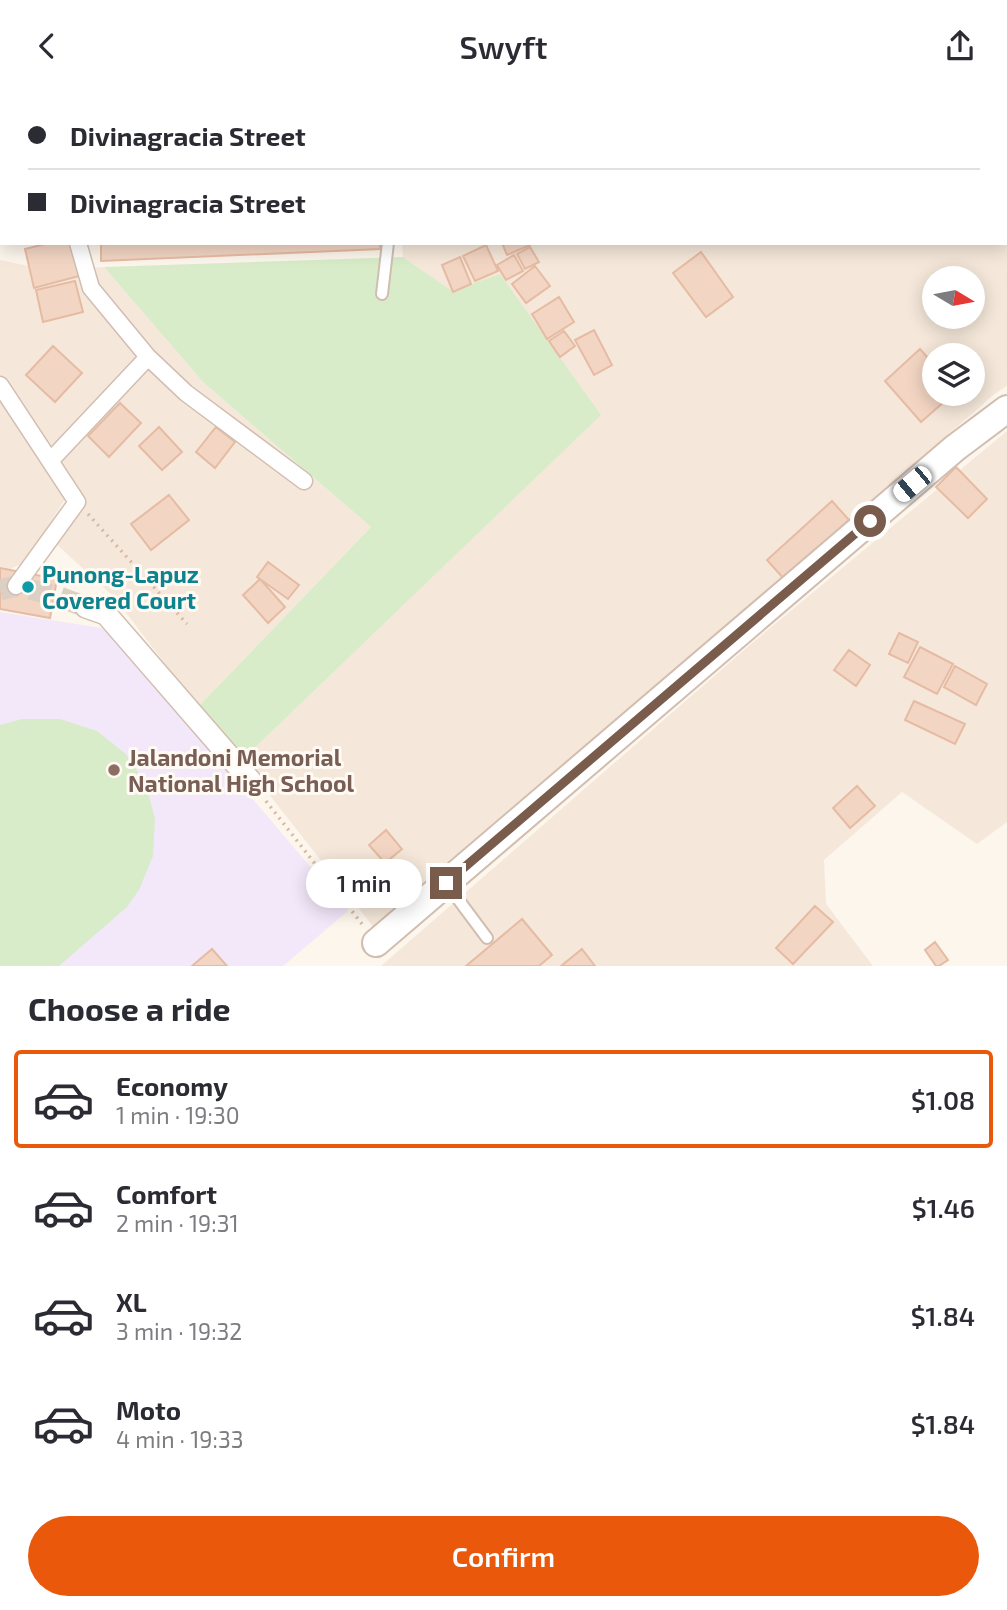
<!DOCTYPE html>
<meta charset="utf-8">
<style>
body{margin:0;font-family:"Exo 2",sans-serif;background:#f2f2f3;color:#2b2b33;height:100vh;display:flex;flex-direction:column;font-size:26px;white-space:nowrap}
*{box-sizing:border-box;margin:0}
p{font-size:23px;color:#7c7c81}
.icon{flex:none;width:38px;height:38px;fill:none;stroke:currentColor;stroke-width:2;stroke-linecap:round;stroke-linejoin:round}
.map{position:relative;height:875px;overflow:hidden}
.drawer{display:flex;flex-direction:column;background:#fff;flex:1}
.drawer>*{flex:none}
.hud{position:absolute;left:0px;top:0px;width:1008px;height:154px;box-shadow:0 4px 18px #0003;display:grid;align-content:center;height:154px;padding:0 28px;background:#fff}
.needle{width:46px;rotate:100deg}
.fabs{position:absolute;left:922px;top:175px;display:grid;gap:14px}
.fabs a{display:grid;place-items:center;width:63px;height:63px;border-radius:50%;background:#fff;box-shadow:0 4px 18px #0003;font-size:35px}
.end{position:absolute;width:32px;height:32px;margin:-16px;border:9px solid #7a5c4d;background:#fff;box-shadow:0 0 0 4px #fff}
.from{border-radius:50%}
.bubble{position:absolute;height:49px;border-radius:24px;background:#fff;box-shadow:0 4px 18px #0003;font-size:23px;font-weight:600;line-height:49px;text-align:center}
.car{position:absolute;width:21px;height:42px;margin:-21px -10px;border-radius:9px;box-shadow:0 0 5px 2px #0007;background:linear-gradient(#fff 24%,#345 0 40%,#fff 0 76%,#345 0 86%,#fff 0)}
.hud b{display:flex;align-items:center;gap:24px;height:66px;font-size:26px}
.hud b+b{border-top:2px solid #e1e1e2}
.hud i{width:18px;height:18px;background:#2b2b33}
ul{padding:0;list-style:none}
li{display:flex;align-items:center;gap:21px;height:98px;margin:0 14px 10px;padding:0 14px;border:4px solid transparent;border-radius:7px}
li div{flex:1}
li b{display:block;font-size:26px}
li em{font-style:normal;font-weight:600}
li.on{border-color:#ea580c}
li>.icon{width:63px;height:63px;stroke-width:1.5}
h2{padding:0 28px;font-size:32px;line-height:84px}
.cta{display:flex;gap:14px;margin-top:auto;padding:14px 28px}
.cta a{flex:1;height:80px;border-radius:42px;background:#ea580c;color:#fff;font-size:28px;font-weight:600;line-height:80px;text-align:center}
header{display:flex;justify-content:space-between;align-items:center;height:91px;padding:0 28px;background:#fff;font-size:32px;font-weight:600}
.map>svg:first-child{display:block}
.residential{fill:#f5e8da;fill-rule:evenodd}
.education{fill:#f3e8fa}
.green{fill:#d8ecc9}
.building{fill:#f3d5c3;stroke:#e6bba3;stroke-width:2}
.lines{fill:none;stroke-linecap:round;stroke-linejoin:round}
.minor-tunnel{stroke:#dcd0c4;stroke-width:21;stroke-dasharray:21 10;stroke-linecap:butt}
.service-casing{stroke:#d1beb0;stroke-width:14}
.pedestrian-casing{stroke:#d1beb0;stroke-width:19}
.minor-casing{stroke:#d1beb0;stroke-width:24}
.tertiary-casing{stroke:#d1beb0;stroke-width:30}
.secondary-casing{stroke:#d6c0b0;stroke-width:33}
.path{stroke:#d9b8a5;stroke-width:3.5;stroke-dasharray:2 5;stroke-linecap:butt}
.service{stroke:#fff;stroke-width:10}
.pedestrian{stroke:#fff;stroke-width:16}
.minor{stroke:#fff;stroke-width:21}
.tertiary{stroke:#fff;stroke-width:26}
.secondary{stroke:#fff;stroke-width:30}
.route{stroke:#7a5c4d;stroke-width:9}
.culture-dot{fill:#0f9aa8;stroke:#fffaf3;stroke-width:2.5}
.education-dot{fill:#8d6e63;stroke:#fffaf3;stroke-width:2.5}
.labels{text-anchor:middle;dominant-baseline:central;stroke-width:6;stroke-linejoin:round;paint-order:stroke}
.culture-label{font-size:23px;font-weight:bold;fill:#0d838f;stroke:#fffaf3;text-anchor:start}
.education-label{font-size:23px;font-weight:bold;fill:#785e54;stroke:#fffaf3;text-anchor:start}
</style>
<header><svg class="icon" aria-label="back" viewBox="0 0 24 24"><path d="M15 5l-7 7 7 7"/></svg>Swyft<svg class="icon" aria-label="share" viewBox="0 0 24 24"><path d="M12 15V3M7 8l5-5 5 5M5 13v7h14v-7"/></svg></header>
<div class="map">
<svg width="1007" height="875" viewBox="0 0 1007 875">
<rect width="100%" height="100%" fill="#fdf6ec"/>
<path class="residential" d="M 704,0 L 1007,0 L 1007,295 L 993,304 L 980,316 L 375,838 L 242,669 L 600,324 L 451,200 L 403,166 L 402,152 L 1006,152 L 1006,2 L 702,2 ZM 934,187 L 973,187 L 973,226 L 934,226 ZM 934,264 L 973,264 L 973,303 L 934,303 Z
M 0,169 L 53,180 L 104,176 L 203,291 L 371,436 L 198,616 L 114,506 L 53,450 L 84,407 L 0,284 Z
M 0,298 L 69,402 L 25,471 L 0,483 Z
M 1007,340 L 1007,731 L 977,753 L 902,701 L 824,769 L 826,813 L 873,875 L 381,875 L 751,553 Z"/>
<path class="education" d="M 0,521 L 108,538 L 348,820 L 283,875 L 0,875 Z"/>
<path class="green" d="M 403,166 L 452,200 L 500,183 L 601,324 L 242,669 L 198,616 L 371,436 L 203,291 L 104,176 Z
M 22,628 L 60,628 L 97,640 L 126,663 L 146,693 L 155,728 L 153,765 L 139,799 L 127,816 L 59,875 L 0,875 L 0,634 Z"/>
<path class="building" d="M 63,0 L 173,0 L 173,2 L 63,2 Z
M 176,0 L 470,0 L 470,2 L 176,2 Z
M 729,0 L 826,0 L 828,2 L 731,2 Z
M 49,152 L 71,152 L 79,185 L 34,197 L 25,158 Z
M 101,152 L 380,152 L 380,158 L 101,170 Z
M 502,152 L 529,152 L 530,154 L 507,164 Z
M 486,154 L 498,180 L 475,190 L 463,165 Z
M 530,156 L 539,171 L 525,178 L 517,163 Z
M 701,161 L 733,206 L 706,226 L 673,182 Z
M 514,164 L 523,180 L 506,189 L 497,174 Z
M 460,166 L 471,193 L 453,201 L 442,174 Z
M 535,175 L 550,195 L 526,212 L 512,193 Z
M 75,190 L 83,221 L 43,231 L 36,199 Z
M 559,206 L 574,231 L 547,248 L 532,223 Z
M 594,239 L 612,274 L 594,284 L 575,249 Z
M 564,240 L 575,255 L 560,266 L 549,250 Z
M 53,255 L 82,282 L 55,311 L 26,284 Z
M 920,258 L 934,274 L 934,303 L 953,303 L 921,331 L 885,290 Z
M 120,312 L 141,332 L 109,366 L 88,345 Z
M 159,336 L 182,361 L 162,379 L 139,355 Z
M 216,336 L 235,351 L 215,377 L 196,361 Z
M 956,376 L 987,408 L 968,427 L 936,396 Z
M 169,404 L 189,429 L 151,459 L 131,433 Z
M 832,410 L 849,429 L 784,488 L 767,469 Z
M 268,471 L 299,494 L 288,508 L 257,486 Z
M 0,477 L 57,488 L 50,527 L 0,518 Z
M 260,488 L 285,516 L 268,532 L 243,504 Z
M 899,542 L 918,551 L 908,572 L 889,563 Z
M 920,556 L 953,573 L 937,603 L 904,586 Z
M 849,559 L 870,574 L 856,595 L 834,579 Z
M 955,575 L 987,593 L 976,614 L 944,596 Z
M 914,610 L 965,633 L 955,653 L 905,629 Z
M 857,695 L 875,715 L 850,737 L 833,717 Z
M 386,739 L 402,758 L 385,772 L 369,754 Z
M 372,776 L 385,791 L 366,808 L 353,793 Z
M 815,815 L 833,831 L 793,873 L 776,857 Z
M 522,828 L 552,864 L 539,875 L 466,875 Z
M 935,851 L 948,869 L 939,875 L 936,875 L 925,859 Z
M 212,858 L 227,875 L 192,875 Z
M 582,858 L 595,875 L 561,875 Z"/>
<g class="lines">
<path class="minor-tunnel" d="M 0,499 L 16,495 L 54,504 L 86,516"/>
<defs>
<path id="service" d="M 514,0 L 515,2
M 58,2 L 58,0
M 382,203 L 388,152
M 446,792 L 487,847"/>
<path id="pedestrian" d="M 78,152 L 91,197 L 148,266 L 186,302 L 304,390
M 0,294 L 77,411 L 16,495
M 51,369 L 148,266"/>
<path id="minor" d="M 86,516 L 106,523 L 255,695"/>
<path id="tertiary" d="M 376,852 L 955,357 L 1007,318"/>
<path id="secondary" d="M 648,2 L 652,0
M 0,16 L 2,16"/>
</defs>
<use href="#service" class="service-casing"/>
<use href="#pedestrian" class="pedestrian-casing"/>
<use href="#minor" class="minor-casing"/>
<use href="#tertiary" class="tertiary-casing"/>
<use href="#secondary" class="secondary-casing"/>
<path class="path" d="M 88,423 L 187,533
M 266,710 L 362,833"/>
<use href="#service" class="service"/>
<use href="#pedestrian" class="pedestrian"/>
<use href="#minor" class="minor"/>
<use href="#tertiary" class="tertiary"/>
<use href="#secondary" class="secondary"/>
</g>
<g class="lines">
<path class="route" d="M 446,792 L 870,430"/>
</g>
<circle class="culture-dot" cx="28" cy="496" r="7"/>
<circle class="education-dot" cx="114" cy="679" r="7"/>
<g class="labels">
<g class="culture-label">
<text x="42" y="483">Punong-Lapuz<tspan x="42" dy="26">Covered Court</tspan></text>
</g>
<g class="education-label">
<text x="128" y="666">Jalandoni Memorial<tspan x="128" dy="26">National High School</tspan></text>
</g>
</g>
</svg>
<div class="fabs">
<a><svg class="needle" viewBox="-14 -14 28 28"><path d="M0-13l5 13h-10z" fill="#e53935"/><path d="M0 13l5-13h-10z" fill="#7c7c81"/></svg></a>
<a><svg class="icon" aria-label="layers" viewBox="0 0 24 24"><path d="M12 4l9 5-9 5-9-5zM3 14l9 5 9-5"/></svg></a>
</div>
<i class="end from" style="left:870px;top:430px"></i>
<i class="end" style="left:446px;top:792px"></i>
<div class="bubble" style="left:306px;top:768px;width:116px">1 min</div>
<i class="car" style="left:912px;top:393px;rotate:230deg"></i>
<div class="hud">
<b><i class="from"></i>Divinagracia Street</b>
<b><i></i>Divinagracia Street</b>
</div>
</div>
<section class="drawer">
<h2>Choose a ride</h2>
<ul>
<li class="on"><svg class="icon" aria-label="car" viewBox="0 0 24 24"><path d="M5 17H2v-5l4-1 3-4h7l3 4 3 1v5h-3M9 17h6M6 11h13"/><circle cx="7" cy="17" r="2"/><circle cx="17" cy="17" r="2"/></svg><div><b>Economy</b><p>1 min · 19:30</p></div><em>$1.08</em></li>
<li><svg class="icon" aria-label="car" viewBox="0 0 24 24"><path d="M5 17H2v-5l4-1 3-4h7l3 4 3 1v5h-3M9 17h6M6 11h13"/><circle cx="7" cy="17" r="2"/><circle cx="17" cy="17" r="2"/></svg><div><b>Comfort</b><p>2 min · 19:31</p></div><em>$1.46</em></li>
<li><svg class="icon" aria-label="car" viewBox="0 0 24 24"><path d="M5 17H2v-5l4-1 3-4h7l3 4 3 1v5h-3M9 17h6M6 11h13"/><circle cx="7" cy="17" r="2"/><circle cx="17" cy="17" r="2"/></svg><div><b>XL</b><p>3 min · 19:32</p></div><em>$1.84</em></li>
<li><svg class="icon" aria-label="car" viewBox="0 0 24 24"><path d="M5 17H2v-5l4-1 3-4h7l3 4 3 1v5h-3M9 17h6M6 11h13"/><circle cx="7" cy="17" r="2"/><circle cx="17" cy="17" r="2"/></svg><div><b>Moto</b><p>4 min · 19:33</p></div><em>$1.84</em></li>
</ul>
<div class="cta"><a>Confirm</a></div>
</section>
